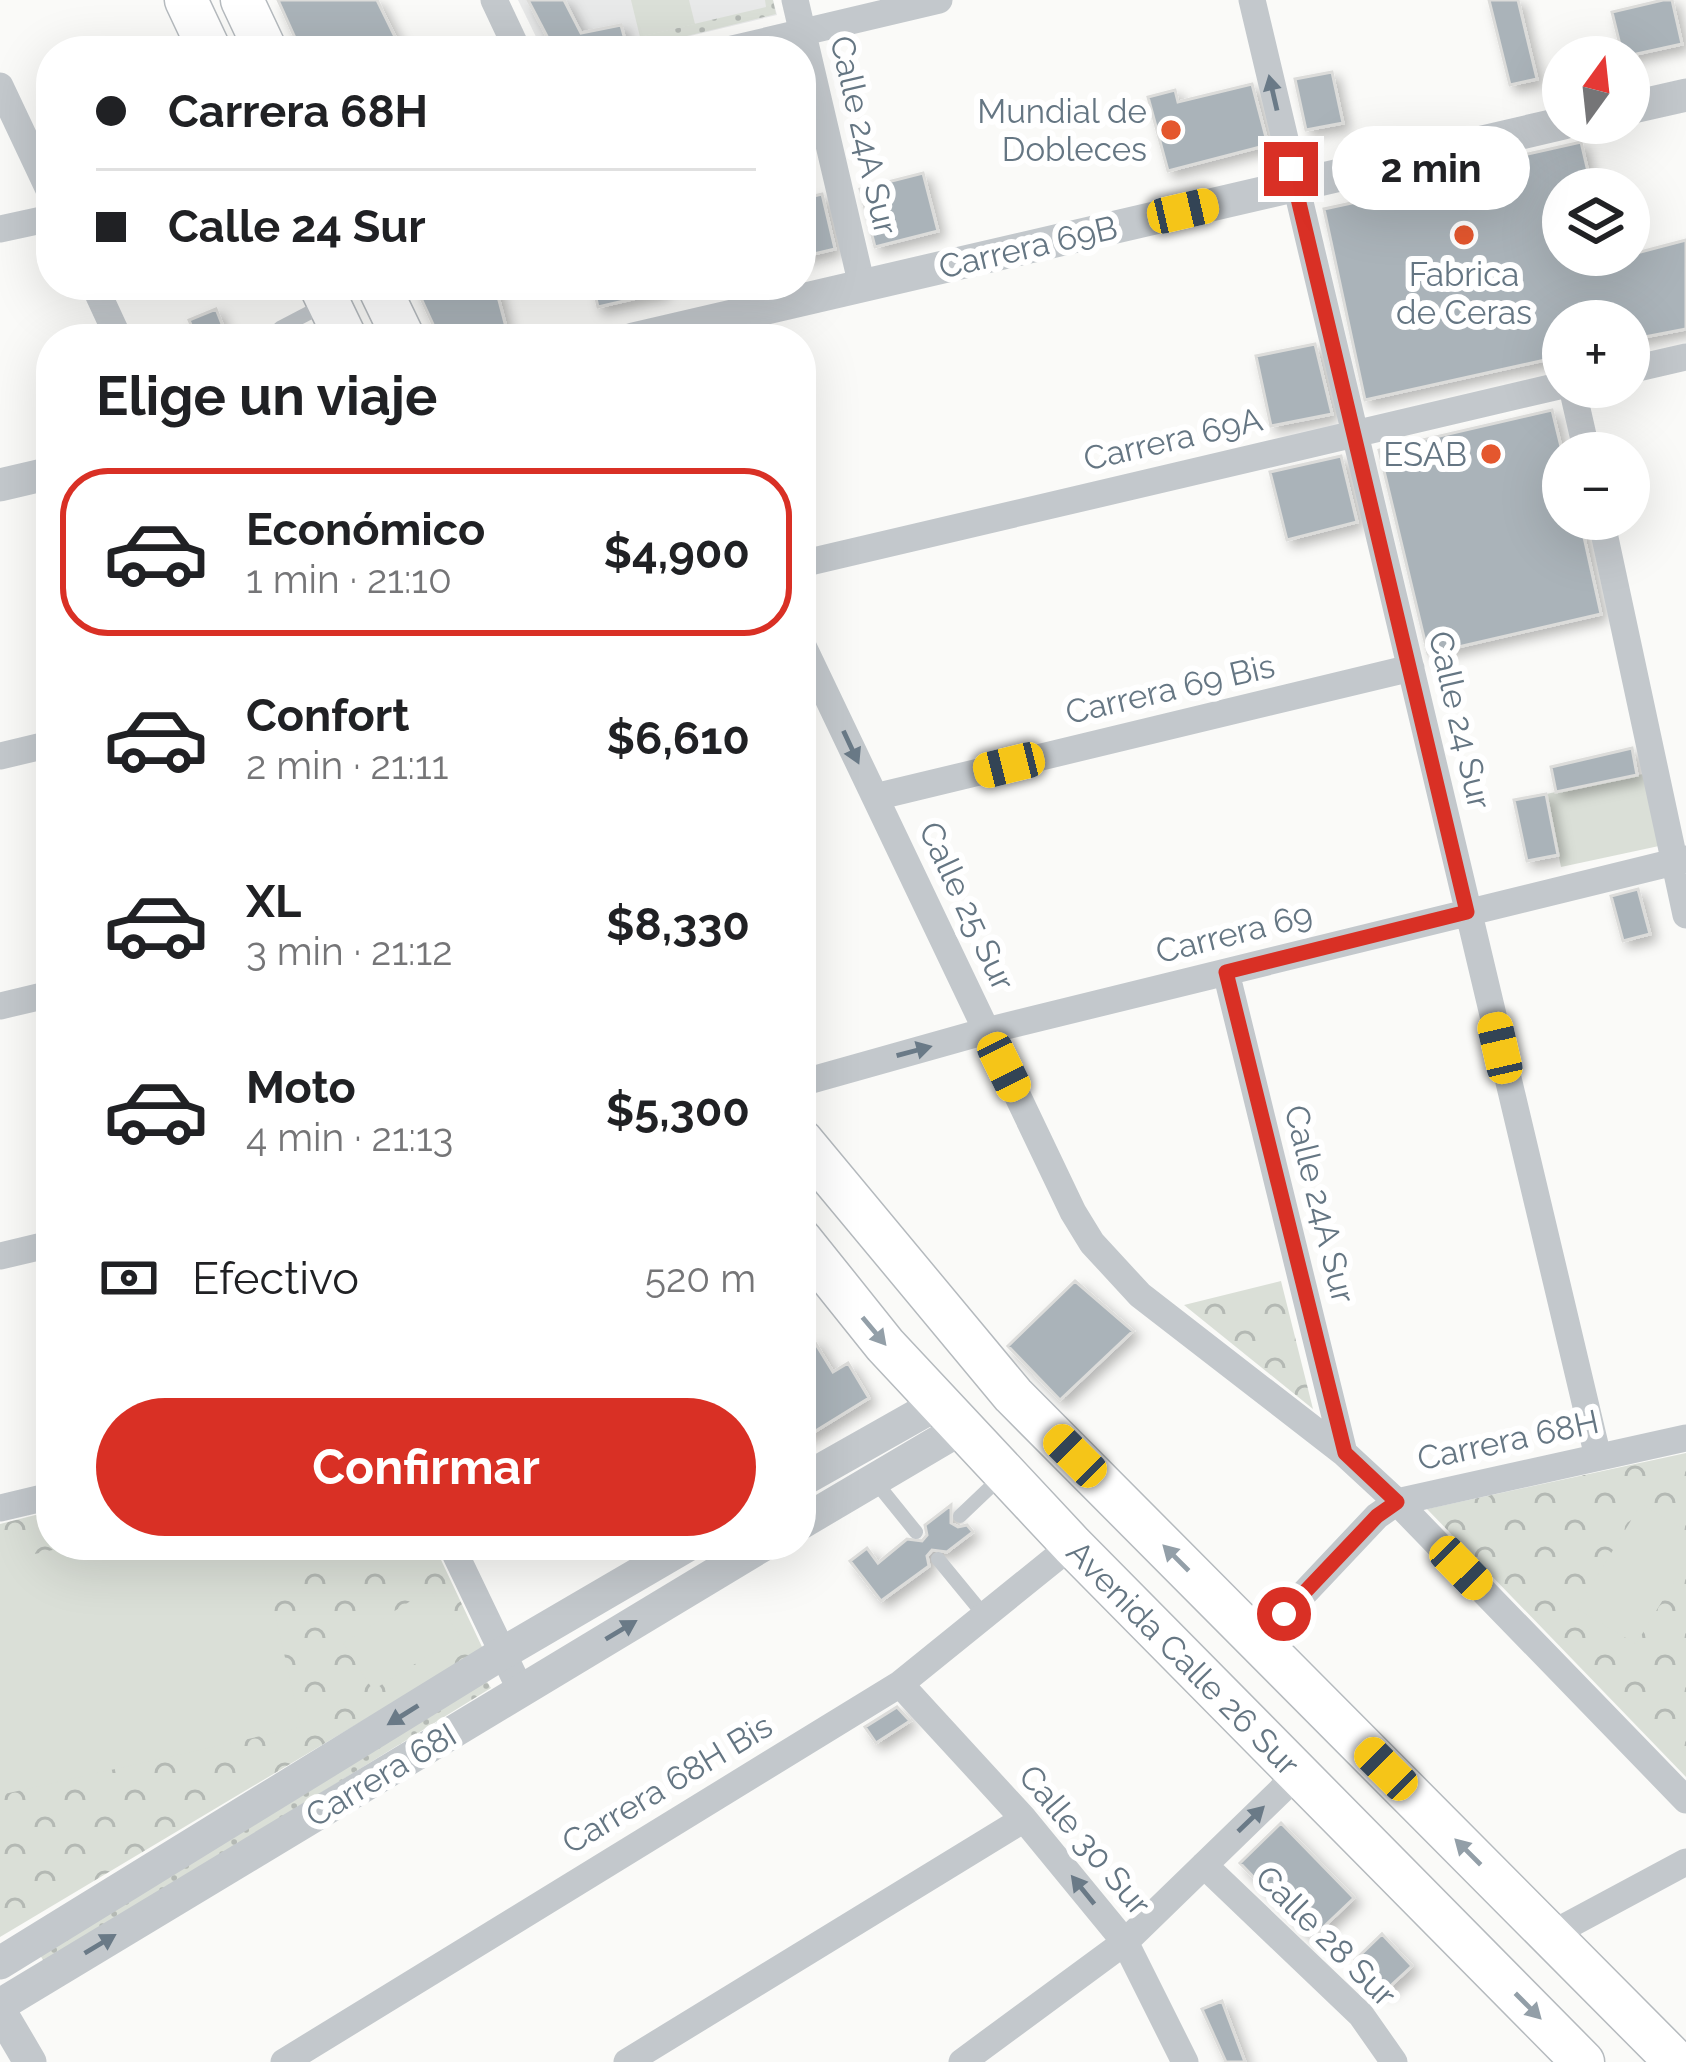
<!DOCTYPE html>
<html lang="es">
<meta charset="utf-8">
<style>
body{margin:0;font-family:Raleway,sans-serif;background:#f6f6f6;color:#202124;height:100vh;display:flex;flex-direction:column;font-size:45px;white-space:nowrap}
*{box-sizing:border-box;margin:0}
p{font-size:39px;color:#757577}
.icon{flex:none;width:66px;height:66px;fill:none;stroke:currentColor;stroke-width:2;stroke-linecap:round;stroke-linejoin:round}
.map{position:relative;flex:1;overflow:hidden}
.details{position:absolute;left:36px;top:324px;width:780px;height:1236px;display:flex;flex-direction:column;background:#fff;border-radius:48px;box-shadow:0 12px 48px #0002}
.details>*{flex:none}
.banner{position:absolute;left:36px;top:36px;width:780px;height:264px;border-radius:48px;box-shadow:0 12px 48px #0002;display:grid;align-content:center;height:264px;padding:0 60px;background:#fff}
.needle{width:78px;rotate:15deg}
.buttons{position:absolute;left:1542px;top:36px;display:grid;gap:24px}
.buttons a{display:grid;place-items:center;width:108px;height:108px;border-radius:50%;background:#fff;box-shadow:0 12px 48px #0002;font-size:60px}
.end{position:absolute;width:54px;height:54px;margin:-27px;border:15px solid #d93025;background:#fff;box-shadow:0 0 0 6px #fff}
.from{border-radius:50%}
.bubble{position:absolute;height:84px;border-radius:42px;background:#fff;box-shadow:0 12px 48px #0002;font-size:39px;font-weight:700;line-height:84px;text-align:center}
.car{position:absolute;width:36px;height:72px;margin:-36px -18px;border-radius:15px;box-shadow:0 0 9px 3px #0007;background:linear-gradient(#f5c518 24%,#345 0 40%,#f5c518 0 76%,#345 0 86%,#f5c518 0)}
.banner b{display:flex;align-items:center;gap:42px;height:114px;font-size:45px}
.banner b+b{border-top:3px solid #e0e0e0}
.banner i{width:30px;height:30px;background:#202124}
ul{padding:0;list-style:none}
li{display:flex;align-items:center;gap:36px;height:168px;margin:0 24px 18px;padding:0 36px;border:6px solid transparent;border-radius:48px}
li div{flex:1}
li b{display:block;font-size:45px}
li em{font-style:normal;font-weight:700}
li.selected{border-color:#d93025}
li>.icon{width:108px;height:108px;stroke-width:1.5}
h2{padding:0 60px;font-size:54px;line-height:144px}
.pay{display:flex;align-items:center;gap:30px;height:132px;padding:0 60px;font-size:45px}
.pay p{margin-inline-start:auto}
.cta{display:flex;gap:24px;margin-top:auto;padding:24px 60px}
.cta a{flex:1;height:138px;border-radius:72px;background:#d93025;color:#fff;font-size:48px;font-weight:700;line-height:138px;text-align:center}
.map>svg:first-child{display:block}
.built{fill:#e8e9e9}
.grass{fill:url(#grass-dots)}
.park{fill:url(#park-crowns)}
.garden{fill:#dadfd7}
.building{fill:#aab3b9;stroke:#dcdcda;stroke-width:3;filter:url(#shadow)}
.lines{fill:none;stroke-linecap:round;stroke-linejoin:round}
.primary-casing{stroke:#b5babe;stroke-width:45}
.service{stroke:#c3c8cc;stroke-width:14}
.minor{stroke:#c3c8cc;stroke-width:27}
.tertiary{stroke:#c3c8cc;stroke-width:33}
.primary{stroke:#fff;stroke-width:42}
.oneway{fill:#6a7a87}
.oneway2{fill:#939fa8}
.route{stroke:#d93025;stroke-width:15}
.poi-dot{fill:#e4572e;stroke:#fff;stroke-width:4.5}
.labels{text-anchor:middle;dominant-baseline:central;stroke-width:12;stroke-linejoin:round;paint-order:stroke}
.poi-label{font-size:33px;fill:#657683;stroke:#fff;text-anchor:end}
.street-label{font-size:33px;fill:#657683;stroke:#fff}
</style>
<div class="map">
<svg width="1686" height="2062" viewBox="0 0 1686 2062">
<defs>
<pattern id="grass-dots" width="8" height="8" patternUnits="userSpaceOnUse" patternTransform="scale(3)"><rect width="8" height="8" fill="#dadfd7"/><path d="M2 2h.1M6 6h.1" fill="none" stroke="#b4b9b4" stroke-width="1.8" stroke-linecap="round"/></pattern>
<pattern id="park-crowns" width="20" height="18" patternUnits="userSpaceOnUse" patternTransform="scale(3)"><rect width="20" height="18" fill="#dadfd7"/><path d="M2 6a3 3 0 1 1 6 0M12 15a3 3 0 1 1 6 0" fill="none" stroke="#b4b9b4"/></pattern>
<filter id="shadow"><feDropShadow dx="6" dy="6" stdDeviation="6" flood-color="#0004"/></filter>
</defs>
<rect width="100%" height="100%" fill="#fafaf8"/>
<path class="built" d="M 518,0 L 773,0 L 777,15 L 628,51 L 543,51 Z"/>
<path class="grass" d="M 765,0 L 773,0 L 776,14 L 626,51 L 611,51 L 627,47 L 626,40 L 766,7 Z
M 484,1677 L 491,1688 L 45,1963 L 38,1952 Z"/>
<path class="park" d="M 1281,1281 L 1313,1409 L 1184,1305 Z
M 1686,1453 L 1686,1777 L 1427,1509 Z
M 51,1511 L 51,1545 L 434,1545 L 483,1649 L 0,1937 L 0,1524 Z"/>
<path class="garden" d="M 631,0 L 689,0 L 695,24 L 640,37 Z
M 1643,774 L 1659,846 L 1561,867 L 1546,794 Z
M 1641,1504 L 1686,1531 L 1686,1562 L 1636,1644 L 1577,1609 Z
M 74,1545 L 259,1545 L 301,1727 L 0,1795 L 0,1562 Z
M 430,1589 L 460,1636 L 373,1690 L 343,1643 Z"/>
<path class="building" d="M 278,0 L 377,0 L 402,51 L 301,51 Z
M 528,0 L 564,0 L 581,33 L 621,25 L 627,47 L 611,51 L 537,51 L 536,42 L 549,40 Z
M 1489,0 L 1518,0 L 1537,79 L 1510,85 Z
M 1663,0 L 1672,0 L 1682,44 L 1623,57 L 1612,12 Z
M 1332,72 L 1343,123 L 1306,130 L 1295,79 Z
M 1252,84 L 1268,145 L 1168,171 L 1148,97 L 1175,90 L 1178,102 Z
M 1581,142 L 1592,189 L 1563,189 L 1563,255 L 1629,255 L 1686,240 L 1686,329 L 1629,340 L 1629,321 L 1563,321 L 1563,356 L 1365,400 L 1324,209 L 1384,196 L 1386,201 L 1442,189 L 1439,174 Z
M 923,173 L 938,231 L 875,247 L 860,189 Z
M 822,194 L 835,249 L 801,257 L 801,199 Z
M 415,285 L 495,285 L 506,327 L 454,339 L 437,333 Z
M 593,285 L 662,285 L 663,292 L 598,307 Z
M 216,309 L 228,339 L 197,339 L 189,320 Z
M 1315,344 L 1332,414 L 1271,426 L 1256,356 Z
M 1552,410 L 1563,455 L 1563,519 L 1580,519 L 1601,614 L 1428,654 L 1379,450 Z
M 1341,456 L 1357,522 L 1287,540 L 1270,472 Z
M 1632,748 L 1637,775 L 1556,792 L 1551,767 Z
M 1546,794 L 1558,855 L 1527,861 L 1514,800 Z
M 1638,889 L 1650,934 L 1623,941 L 1611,896 Z
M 1075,1281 L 1133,1331 L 1060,1400 L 1008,1346 Z
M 814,1341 L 833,1372 L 848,1363 L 869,1398 L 801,1440 L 801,1348 Z
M 951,1505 L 951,1523 L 958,1527 L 967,1525 L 973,1532 L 947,1552 L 932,1550 L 927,1556 L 929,1566 L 881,1601 L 850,1561 L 867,1548 L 878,1563 L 907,1539 L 922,1541 L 927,1535 L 925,1525 Z
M 897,1707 L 910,1721 L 876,1743 L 865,1727 Z
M 1281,1823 L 1354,1898 L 1312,1938 L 1240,1863 Z
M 1382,1934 L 1412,1966 L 1385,1991 L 1355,1960 Z
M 1222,2001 L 1245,2062 L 1226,2062 L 1202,2009 Z"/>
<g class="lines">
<defs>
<g id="primary">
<path d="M 186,0 L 210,51"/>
<path d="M 242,0 L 266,51"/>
<path d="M 320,285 L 346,339"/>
<path d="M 378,285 L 404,339"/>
<path d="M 801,1140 L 1013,1395 L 1676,2062"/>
<path id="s1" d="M 801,1240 L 885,1345 L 1072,1545 L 1583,2062"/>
</g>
</defs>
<use href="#primary" class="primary-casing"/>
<path class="service" d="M 280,328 L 324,305
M 874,1480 L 916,1532
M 960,1516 L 1001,1477
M 938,1559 L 984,1615"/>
<path class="minor" d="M 494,0 L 518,51
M 795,0 L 862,286
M 1252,0 L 1598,1457
M 724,51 L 939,0
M 0,86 L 51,194
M 0,229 L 51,218
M 94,285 L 119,339
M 1629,370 L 1686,357
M 1572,387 L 1587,453
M 1601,519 L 1686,915
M 801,564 L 1563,385
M 801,642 L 1073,1212 L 1092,1243 L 1140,1295 L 1344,1453 L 1397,1502 L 1686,1800
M 0,756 L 51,744
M 875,797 L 1411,668
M 1226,972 L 1344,1453
M 0,1006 L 51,994
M 801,1083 L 986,1031 L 1686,859
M 0,1256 L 51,1244
M 0,1508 L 51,1496
M 451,1545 L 521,1691
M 1259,1641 L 1377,1516 L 1397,1502 L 1686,1438
M 900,1684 L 1024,1819 L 1125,1942 L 1185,2062
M 1204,1865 L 1361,2015 L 1394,2062
M 1550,1935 L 1686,1862
M 284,2062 L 900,1684 L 1072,1545
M 627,2062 L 1024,1819
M 962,2062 L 1125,1942 L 1299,1773"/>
<path class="tertiary" d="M 1629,108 L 1686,95
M 633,339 L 1564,123
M 0,485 L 51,473
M 801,1481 L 939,1403
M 801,1523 L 962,1428
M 0,1963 L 503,1653 L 688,1545
M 0,2005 L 763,1545
M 0,2011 L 30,2062"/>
<use href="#primary" class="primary"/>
</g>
<defs><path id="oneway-solid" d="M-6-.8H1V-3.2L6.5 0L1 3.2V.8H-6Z" transform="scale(3)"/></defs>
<g class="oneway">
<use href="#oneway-solid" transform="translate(1273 93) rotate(-103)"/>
<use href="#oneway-solid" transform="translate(851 747) rotate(65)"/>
<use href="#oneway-solid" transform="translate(914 1051) rotate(-15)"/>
<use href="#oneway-solid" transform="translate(621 1630) rotate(-31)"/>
<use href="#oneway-solid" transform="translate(403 1715) rotate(148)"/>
<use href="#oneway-solid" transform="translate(1251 1819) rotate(-44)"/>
<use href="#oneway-solid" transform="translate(1083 1890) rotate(-129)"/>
<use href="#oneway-solid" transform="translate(100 1944) rotate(-31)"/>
</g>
<g class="oneway2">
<use href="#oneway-solid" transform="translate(874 1331) rotate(50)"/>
<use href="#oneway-solid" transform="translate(1176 1558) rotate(-135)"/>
<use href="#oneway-solid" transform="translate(1468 1852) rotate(-135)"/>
<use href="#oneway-solid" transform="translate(1528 2006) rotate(45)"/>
</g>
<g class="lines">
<path class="route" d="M 1284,1614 L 1377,1516 L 1397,1502 L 1345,1453 L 1226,972 L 1467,912 L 1291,169"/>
</g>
<g class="poi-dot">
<circle cx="1171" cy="130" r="12"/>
<circle cx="1464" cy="235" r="12"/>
<circle cx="1491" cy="454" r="12"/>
</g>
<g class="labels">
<g class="poi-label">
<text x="1147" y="111">Mundial de<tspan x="1147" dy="38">Dobleces</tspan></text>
<text x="1464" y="274" text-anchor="middle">Fabrica<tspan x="1464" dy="38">de Ceras</tspan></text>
<text x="1467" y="454">ESAB</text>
</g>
<g class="street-label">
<text transform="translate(864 135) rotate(77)">Calle 24A Sur</text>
<text transform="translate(1028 247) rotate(-13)">Carrera 69B</text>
<text transform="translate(1173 439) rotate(-13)">Carrera 69A</text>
<text transform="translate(1170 689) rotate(-13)">Carrera 69 Bis</text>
<text transform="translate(1460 720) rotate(77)">Calle 24 Sur</text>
<text transform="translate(967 906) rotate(65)">Calle 25 Sur</text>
<text transform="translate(1234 933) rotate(-14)">Carrera 69</text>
<text transform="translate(1320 1204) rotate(76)">Calle 24A Sur</text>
<text transform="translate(1508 1440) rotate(-12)">Carrera 68H</text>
<text stroke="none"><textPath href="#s1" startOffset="567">Avenida Calle 26 Sur</textPath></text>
<text transform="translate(381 1775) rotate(-31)">Carrera 68I</text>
<text transform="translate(667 1784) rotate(-31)">Carrera 68H Bis</text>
<text transform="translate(1085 1840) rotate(50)">Calle 30 Sur</text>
<text transform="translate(1326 1936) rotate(45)">Calle 28 Sur</text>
</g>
</g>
</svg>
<div class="buttons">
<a><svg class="needle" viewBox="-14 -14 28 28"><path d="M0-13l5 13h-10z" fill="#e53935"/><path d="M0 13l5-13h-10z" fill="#757577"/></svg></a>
<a><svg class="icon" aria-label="layers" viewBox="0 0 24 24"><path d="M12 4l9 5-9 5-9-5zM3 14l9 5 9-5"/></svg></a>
<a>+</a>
<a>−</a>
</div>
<i class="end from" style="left:1284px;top:1614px"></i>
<i class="end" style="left:1291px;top:169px"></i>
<div class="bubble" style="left:1332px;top:126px;width:198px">2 min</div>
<i class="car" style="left:1183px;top:211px;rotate:77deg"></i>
<i class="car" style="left:1009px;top:765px;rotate:256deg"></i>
<i class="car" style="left:1500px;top:1048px;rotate:347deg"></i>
<i class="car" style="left:1004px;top:1067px;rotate:154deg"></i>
<i class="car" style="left:1075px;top:1456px;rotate:315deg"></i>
<i class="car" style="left:1461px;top:1568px;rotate:136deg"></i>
<i class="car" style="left:1386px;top:1769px;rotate:315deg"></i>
<div class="banner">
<b><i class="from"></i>Carrera 68H</b>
<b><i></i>Calle 24 Sur</b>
</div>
<section class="details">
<h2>Elige un viaje</h2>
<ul>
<li class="selected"><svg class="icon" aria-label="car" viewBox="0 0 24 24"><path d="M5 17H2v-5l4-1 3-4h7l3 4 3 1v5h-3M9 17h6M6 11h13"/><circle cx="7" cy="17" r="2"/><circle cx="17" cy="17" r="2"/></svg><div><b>Económico</b><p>1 min · 21:10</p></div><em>$4,900</em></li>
<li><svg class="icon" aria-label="car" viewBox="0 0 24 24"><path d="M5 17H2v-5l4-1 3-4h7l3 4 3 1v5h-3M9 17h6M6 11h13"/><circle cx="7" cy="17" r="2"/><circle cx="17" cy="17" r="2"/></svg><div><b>Confort</b><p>2 min · 21:11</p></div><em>$6,610</em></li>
<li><svg class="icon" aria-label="car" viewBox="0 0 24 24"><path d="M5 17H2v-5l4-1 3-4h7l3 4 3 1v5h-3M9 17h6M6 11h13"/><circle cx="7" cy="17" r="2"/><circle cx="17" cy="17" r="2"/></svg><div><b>XL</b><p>3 min · 21:12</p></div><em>$8,330</em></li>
<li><svg class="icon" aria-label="car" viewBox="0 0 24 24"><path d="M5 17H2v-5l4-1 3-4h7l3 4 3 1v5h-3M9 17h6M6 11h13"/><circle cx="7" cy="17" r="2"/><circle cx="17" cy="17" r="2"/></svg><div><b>Moto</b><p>4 min · 21:13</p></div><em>$5,300</em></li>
</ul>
<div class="pay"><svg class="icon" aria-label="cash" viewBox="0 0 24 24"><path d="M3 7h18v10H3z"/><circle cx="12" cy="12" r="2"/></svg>Efectivo<p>520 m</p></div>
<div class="cta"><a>Confirmar</a></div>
</section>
</div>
